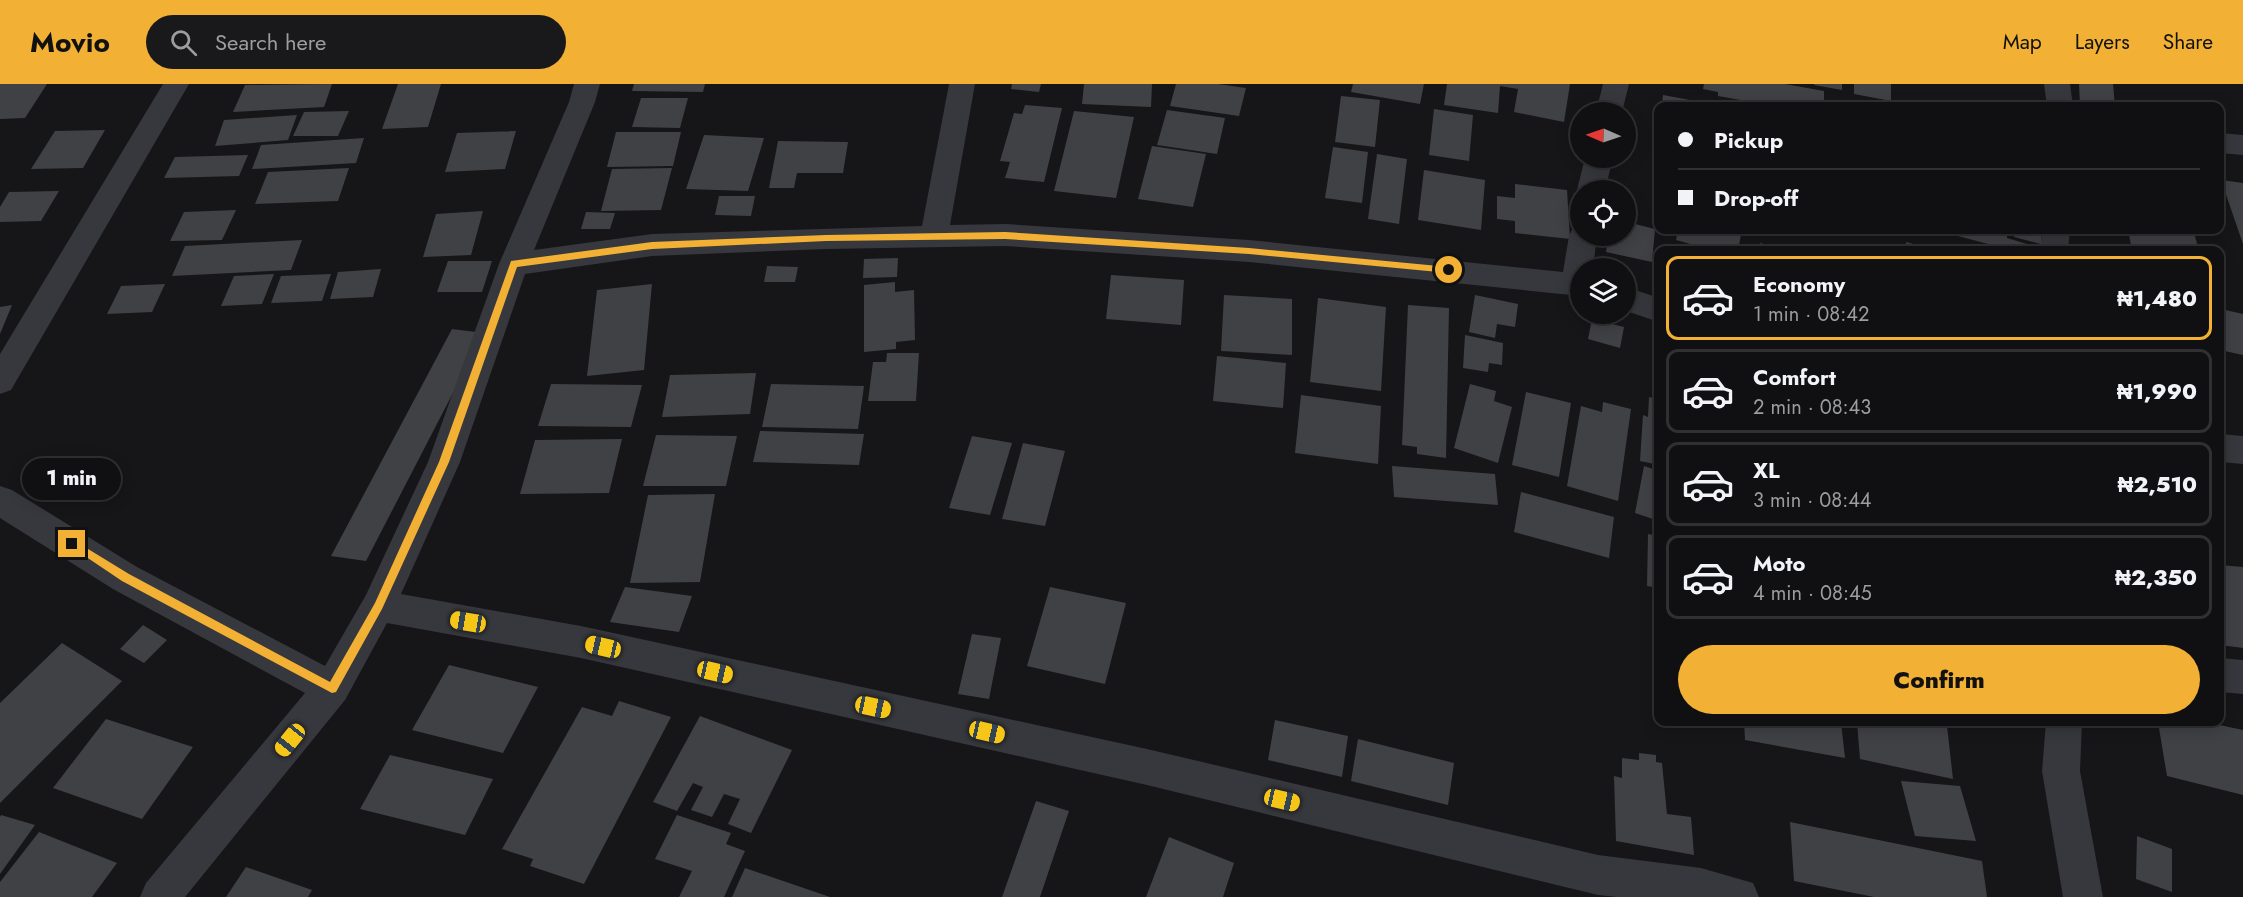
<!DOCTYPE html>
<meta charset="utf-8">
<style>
body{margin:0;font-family:Jost,sans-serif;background:#19191b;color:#f1f3f6;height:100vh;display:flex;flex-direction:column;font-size:22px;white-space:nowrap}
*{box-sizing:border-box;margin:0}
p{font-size:20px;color:#9c9d9f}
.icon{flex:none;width:33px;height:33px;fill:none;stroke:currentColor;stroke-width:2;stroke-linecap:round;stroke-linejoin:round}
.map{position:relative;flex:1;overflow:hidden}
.details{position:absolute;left:1654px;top:162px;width:570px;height:480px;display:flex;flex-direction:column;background:#101012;border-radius:12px;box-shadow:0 3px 15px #0003,0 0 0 2px #303032}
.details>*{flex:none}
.banner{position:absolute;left:1654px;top:18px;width:570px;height:132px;border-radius:12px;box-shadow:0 3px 15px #0003,0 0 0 2px #303032;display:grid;align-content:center;height:132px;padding:0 24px;background:#101012}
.needle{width:39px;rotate:272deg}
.tools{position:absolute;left:1570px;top:18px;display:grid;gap:12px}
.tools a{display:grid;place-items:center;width:66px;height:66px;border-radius:50%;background:#101012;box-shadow:0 3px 15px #0003,0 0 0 2px #303032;font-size:30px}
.end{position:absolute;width:27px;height:27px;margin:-14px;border:8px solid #f2b134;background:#111;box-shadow:0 0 0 3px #111}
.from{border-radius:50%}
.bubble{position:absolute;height:42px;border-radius:21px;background:#101012;box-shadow:0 3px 15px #0003,0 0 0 2px #303032;font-size:20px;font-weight:800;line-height:42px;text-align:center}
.car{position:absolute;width:18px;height:36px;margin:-18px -9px;border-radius:8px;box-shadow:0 0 4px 2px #0007;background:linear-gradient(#f5c518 24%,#345 0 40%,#f5c518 0 76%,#345 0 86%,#f5c518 0)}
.banner b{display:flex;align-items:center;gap:21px;height:57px;font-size:22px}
.banner b+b{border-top:2px solid #303032}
.banner i{width:15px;height:15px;background:#f1f3f6}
ul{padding:10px 0 0;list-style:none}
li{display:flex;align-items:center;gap:18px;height:84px;margin:0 12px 9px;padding:0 12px;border:3px solid #303032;border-radius:12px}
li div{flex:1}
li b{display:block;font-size:22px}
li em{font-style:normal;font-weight:800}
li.selected{border-color:#f2b134}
li>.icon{width:54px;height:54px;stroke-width:1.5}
.cta{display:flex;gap:12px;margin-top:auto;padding:12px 24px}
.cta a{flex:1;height:69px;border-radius:36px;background:#f2b134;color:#111;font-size:24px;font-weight:800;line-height:69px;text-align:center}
header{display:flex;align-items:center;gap:36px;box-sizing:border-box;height:84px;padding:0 30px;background:#f2b134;color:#111}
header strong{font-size:28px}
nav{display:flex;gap:33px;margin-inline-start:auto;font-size:21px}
.search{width:420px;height:54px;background:#19191b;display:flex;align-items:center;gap:15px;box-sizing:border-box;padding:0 21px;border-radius:33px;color:#9c9d9f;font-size:22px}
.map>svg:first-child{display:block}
.building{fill:#404145}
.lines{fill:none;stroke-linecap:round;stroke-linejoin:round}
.street{fill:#37383d;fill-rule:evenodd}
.route{fill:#f2b134}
</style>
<header>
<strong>Movio</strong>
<div class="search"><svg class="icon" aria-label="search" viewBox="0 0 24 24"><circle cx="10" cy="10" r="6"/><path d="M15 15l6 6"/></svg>Search here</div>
<nav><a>Map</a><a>Layers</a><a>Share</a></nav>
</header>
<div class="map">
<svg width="2243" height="813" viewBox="0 0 2243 813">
<rect width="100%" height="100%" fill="#161618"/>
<path class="building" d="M 0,0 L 47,0 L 25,34 L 0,35 Z
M 332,0 L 324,23 L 233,28 L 245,1 Z
M 398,0 L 441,0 L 428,43 L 382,45 Z
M 634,0 L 705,0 L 703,8 L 632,7 Z
M 1012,0 L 1041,0 L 1039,8 L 1011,5 Z
M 1084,0 L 1152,0 L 1151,23 L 1082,20 Z
M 1176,0 L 1218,0 L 1246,4 L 1239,32 L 1170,22 Z
M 1353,0 L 1424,0 L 1420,20 L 1351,8 Z
M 1447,0 L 1570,0 L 1564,38 L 1514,28 L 1518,5 L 1500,2 L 1498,29 L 1444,21 Z
M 1704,0 L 1785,0 L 1824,7 L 1824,22 L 1774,22 L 1718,12 L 1718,8 L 1703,5 Z
M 1814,0 L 1842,0 L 1842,6 L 1814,1 Z
M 1854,0 L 1891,0 L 1891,17 L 1854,10 Z
M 2079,0 L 2113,0 L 2115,22 L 2080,22 Z
M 1663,11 L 1717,21 L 1717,22 L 1662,22 Z
M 1341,12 L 1380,16 L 1375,63 L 1335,58 Z
M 641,14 L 688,14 L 680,44 L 632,43 Z
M 1025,21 L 1062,24 L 1044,98 L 1005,94 L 1010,78 L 1000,77 L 1014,29 L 1022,30 Z
M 1434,25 L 1473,31 L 1469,77 L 1429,71 Z
M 1167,26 L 1225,34 L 1217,70 L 1157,61 Z
M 349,27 L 338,52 L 293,52 L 304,28 Z
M 1074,27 L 1134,33 L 1116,114 L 1054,107 Z
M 297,31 L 288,56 L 215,62 L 224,36 Z
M 105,46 L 83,84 L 31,85 L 55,47 Z
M 516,47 L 505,85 L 445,88 L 457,49 Z
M 616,48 L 681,48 L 673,82 L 607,83 Z
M 1657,48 L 1659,48 L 1659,78 L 1655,77 Z
M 704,51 L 764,54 L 748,107 L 686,105 Z
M 364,54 L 356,79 L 252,85 L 261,61 Z
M 778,57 L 848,58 L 843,89 L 797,89 L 794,104 L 769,104 Z
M 1152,62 L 1206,70 L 1193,123 L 1138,115 Z
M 1333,63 L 1368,68 L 1362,119 L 1325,114 Z
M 1377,70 L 1407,75 L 1399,140 L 1368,135 Z
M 248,71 L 239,92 L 164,94 L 175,73 Z
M 349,84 L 338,117 L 255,120 L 268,88 Z
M 672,84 L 661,126 L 601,127 L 612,85 Z
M 1424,86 L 1485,96 L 1481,146 L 1418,136 Z
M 2221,96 L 2243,99 L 2243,160 Z
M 1515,100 L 1567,106 L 1570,155 L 1515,149 L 1515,137 L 1497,135 L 1497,112 L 1515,114 Z
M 59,107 L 41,137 L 0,138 L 0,123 L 9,108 Z
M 719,112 L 755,112 L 751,132 L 715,131 Z
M 1626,123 L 1633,124 L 1631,139 L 1655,145 L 1652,178 L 1606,168 L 1608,152 L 1626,152 Z
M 236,126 L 222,156 L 170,157 L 184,128 Z
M 483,127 L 471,171 L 423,173 L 436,130 Z
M 586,128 L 615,129 L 610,145 L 581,145 Z
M 1678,146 L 1742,146 L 1738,166 L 1712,166 L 1676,156 Z
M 1935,146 L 2002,146 L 2007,147 L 2007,154 L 2027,160 L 2027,166 L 2011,166 Z
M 2014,146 L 2041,146 L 2041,160 L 2014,153 Z
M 2128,146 L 2193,146 L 2199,166 L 2132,166 Z
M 302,156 L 291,186 L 172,192 L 185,162 Z
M 1906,158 L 1936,166 L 1906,166 Z
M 1760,159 L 1785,166 L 1759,166 Z
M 898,174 L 897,193 L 863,194 L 864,175 Z
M 448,177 L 492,177 L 482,208 L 437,208 Z
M 767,182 L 798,183 L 795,198 L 764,198 Z
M 381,185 L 373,213 L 330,215 L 338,188 Z
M 274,190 L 262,220 L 221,222 L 234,192 Z
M 331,190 L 322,217 L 271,219 L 281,192 Z
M 1111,191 L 1184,196 L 1181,241 L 1106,235 Z
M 895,198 L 895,208 L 914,206 L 915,256 L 896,258 L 896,265 L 864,268 L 864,201 Z
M 165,200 L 152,228 L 107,230 L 121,202 Z
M 652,200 L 644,286 L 587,292 L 597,206 Z
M 1224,211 L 1292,215 L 1292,271 L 1221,267 Z
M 1475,211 L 1518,220 L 1515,243 L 1497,240 L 1495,254 L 1469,248 Z
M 1318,214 L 1386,223 L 1381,307 L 1310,298 Z
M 12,221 L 0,250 L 0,223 Z
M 1408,221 L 1449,224 L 1446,374 L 1417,370 L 1417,363 L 1402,361 Z
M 2221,225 L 2243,230 L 2243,271 L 2220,266 Z
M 1592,235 L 1624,243 L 1620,264 L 1588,255 Z
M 452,245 L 484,249 L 366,477 L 331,472 Z
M 1465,251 L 1503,259 L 1502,281 L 1489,279 L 1488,288 L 1463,284 Z
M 887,269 L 919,269 L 916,317 L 868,317 L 873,278 L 886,278 Z
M 1217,272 L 1286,279 L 1283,324 L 1213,317 Z
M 756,289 L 750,330 L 662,333 L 670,291 Z
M 551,300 L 642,301 L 631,343 L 538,342 Z
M 771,300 L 864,302 L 858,345 L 762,343 Z
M 1470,300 L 1496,307 L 1494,317 L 1512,323 L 1498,379 L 1454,364 Z
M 1526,308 L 1571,319 L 1559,393 L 1512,381 Z
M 1301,311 L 1381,322 L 1378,380 L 1295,369 Z
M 1649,313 L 1659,315 L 1659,381 L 1640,377 L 1643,331 L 1648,333 Z
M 1603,318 L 1631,325 L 1618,417 L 1567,402 L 1581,322 L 1602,328 Z
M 760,347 L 864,350 L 859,381 L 753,378 Z
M 656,351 L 737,352 L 726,402 L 643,402 Z
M 972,352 L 1012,359 L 990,431 L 949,424 Z
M 622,355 L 609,409 L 520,410 L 535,356 Z
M 1023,359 L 1065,367 L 1045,442 L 1002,435 Z
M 1392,382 L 1495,390 L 1498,421 L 1394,413 Z
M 1644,382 L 1659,387 L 1659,437 L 1635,429 Z
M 1521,408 L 1614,433 L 1609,474 L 1514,448 Z
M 715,410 L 700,498 L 630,499 L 648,411 Z
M 1648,450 L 1659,452 L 1659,504 L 1647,502 Z
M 2220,481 L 2243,483 L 2243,564 L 2220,561 Z
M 625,503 L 692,512 L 679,548 L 610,538 Z
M 1050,503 L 1126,519 L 1105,600 L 1027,582 Z
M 143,541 L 167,556 L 144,579 L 120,565 Z
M 972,550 L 1001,554 L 989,615 L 958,610 Z
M 62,559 L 122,597 L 0,719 L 0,619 Z
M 449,581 L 538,603 L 503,669 L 412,646 Z
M 619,617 L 671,633 L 584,800 L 530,782 L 533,775 L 502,765 L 582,623 L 612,632 Z
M 700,632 L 792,666 L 751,749 L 728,740 L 740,715 L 724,710 L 712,733 L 691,726 L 703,703 L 693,699 L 677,727 L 653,718 Z
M 106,635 L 193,663 L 142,735 L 53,704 Z
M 1275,636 L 1348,652 L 1342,693 L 1268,676 Z
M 1744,638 L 1841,638 L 1845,674 L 1745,656 Z
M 1857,638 L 1925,638 L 1947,642 L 1953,695 L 1860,675 Z
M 2158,638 L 2205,638 L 2243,646 L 2243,711 L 2167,692 Z
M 1358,655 L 1454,679 L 1448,721 L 1351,697 Z
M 1639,669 L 1656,671 L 1656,678 L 1662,679 L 1667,730 L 1691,733 L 1694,771 L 1616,757 L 1614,692 L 1622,694 L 1622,674 L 1639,676 Z
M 390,671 L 493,695 L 465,751 L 360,725 Z
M 1901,697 L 1960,702 L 1976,757 L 1915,752 Z
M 1036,717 L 1069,727 L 1040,813 L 1002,813 Z
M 1,731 L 35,741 L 0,790 L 0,733 Z
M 677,731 L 731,749 L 726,760 L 745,767 L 724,813 L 679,813 L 692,787 L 655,775 Z
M 1790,738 L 1982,777 L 1987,813 L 1874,813 L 1794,797 Z
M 39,748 L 117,779 L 92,813 L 0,813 L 0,798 Z
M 2137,752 L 2172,765 L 2172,808 L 2136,795 Z
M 1169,753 L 1234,779 L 1223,813 L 1146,813 Z
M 246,783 L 312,806 L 308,813 L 226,813 Z
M 745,784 L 830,813 L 732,813 Z"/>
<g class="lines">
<path class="street" d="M 163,0 L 189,0 L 11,306 L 0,310 L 0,270 Z
M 574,0 L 600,0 L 595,18 L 534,166 L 652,150 L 922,142 L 949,0 L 975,0 L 950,141 L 1005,140 L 1249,156 L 1563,188 L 1569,152 L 1573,144 L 1581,142 L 1581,152 L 1597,152 L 1593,184 L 1581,184 L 1581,212 L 1249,178 L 1005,162 L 826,165 L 652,172 L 525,190 L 460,378 L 401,510 L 581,542 L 1147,665 L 1598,771 L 1701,784 L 1753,799 L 1759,813 L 1617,813 L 1598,811 L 1147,701 L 581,574 L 387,539 L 345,616 L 185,813 L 140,813 L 146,799 L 305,609 L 113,505 L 0,434 L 0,402 L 12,406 L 137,483 L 325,582 L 366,511 L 428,378 L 499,180 L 569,18 Z
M 1603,0 L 1629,0 L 1622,28 L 1596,28 Z
M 2044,0 L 2070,0 L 2073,22 L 2047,22 Z
M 2220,49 L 2243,51 L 2243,71 L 2220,69 Z
M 1585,74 L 1613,74 L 1605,106 L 1581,106 L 1581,113 L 1577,106 Z
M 2042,146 L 2070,146 L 2068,166 L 2040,166 Z
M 1626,203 L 1659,214 L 1659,238 L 1626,227 Z
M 2220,350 L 2243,352 L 2243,380 L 2220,378 Z
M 2220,574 L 2243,576 L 2243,610 L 2220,608 Z
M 2046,638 L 2082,638 L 2080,687 L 2103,813 L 2063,813 L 2042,687 Z"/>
</g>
<path class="route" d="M 1005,148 L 1249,164 L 1449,183 L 1454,186 L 1449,189 L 1249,170 L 1005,155 L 826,157 L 652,165 L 517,183 L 449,378 L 382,525 L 336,608 L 332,609 L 122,497 L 67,460 L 72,456 L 75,457 L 129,490 L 330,598 L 375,519 L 439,378 L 511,177 L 652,158 L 826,151 Z"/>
</svg>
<div class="tools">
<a><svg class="needle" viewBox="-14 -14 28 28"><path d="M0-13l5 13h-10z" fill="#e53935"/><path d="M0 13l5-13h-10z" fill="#9c9d9f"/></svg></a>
<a><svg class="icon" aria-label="locate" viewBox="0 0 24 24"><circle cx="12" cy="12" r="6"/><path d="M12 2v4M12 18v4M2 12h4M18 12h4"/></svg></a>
<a><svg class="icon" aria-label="layers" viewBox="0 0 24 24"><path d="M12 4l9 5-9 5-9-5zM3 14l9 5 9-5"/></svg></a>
</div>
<i class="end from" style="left:1449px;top:186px"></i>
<i class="end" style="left:72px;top:460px"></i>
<div class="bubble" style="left:22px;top:374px;width:99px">1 min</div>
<i class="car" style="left:468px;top:538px;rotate:280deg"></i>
<i class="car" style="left:603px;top:563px;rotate:283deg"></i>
<i class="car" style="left:715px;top:588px;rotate:103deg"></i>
<i class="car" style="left:873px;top:623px;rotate:102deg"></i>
<i class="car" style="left:987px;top:648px;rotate:103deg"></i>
<i class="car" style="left:290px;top:656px;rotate:219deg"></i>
<i class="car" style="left:1282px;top:716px;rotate:103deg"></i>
<div class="banner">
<b><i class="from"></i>Pickup</b>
<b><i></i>Drop-off</b>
</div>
<section class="details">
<ul>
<li class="selected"><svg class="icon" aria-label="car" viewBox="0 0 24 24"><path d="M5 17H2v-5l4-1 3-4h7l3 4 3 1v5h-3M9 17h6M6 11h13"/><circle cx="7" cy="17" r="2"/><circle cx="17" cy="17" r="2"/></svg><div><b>Economy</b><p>1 min · 08:42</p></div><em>₦1,480</em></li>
<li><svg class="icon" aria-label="car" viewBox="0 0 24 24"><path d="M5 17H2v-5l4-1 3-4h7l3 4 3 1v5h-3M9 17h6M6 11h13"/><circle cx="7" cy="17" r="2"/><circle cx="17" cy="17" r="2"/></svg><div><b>Comfort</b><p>2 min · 08:43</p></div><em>₦1,990</em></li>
<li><svg class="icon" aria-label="car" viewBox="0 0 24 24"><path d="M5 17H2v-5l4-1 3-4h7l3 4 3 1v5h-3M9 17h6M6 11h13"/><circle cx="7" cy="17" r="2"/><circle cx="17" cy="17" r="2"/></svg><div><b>XL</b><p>3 min · 08:44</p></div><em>₦2,510</em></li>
<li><svg class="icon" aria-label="car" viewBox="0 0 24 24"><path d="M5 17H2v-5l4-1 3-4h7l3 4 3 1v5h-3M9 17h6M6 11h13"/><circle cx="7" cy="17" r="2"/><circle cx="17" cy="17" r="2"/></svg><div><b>Moto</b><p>4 min · 08:45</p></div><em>₦2,350</em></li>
</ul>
<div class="cta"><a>Confirm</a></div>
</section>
</div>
